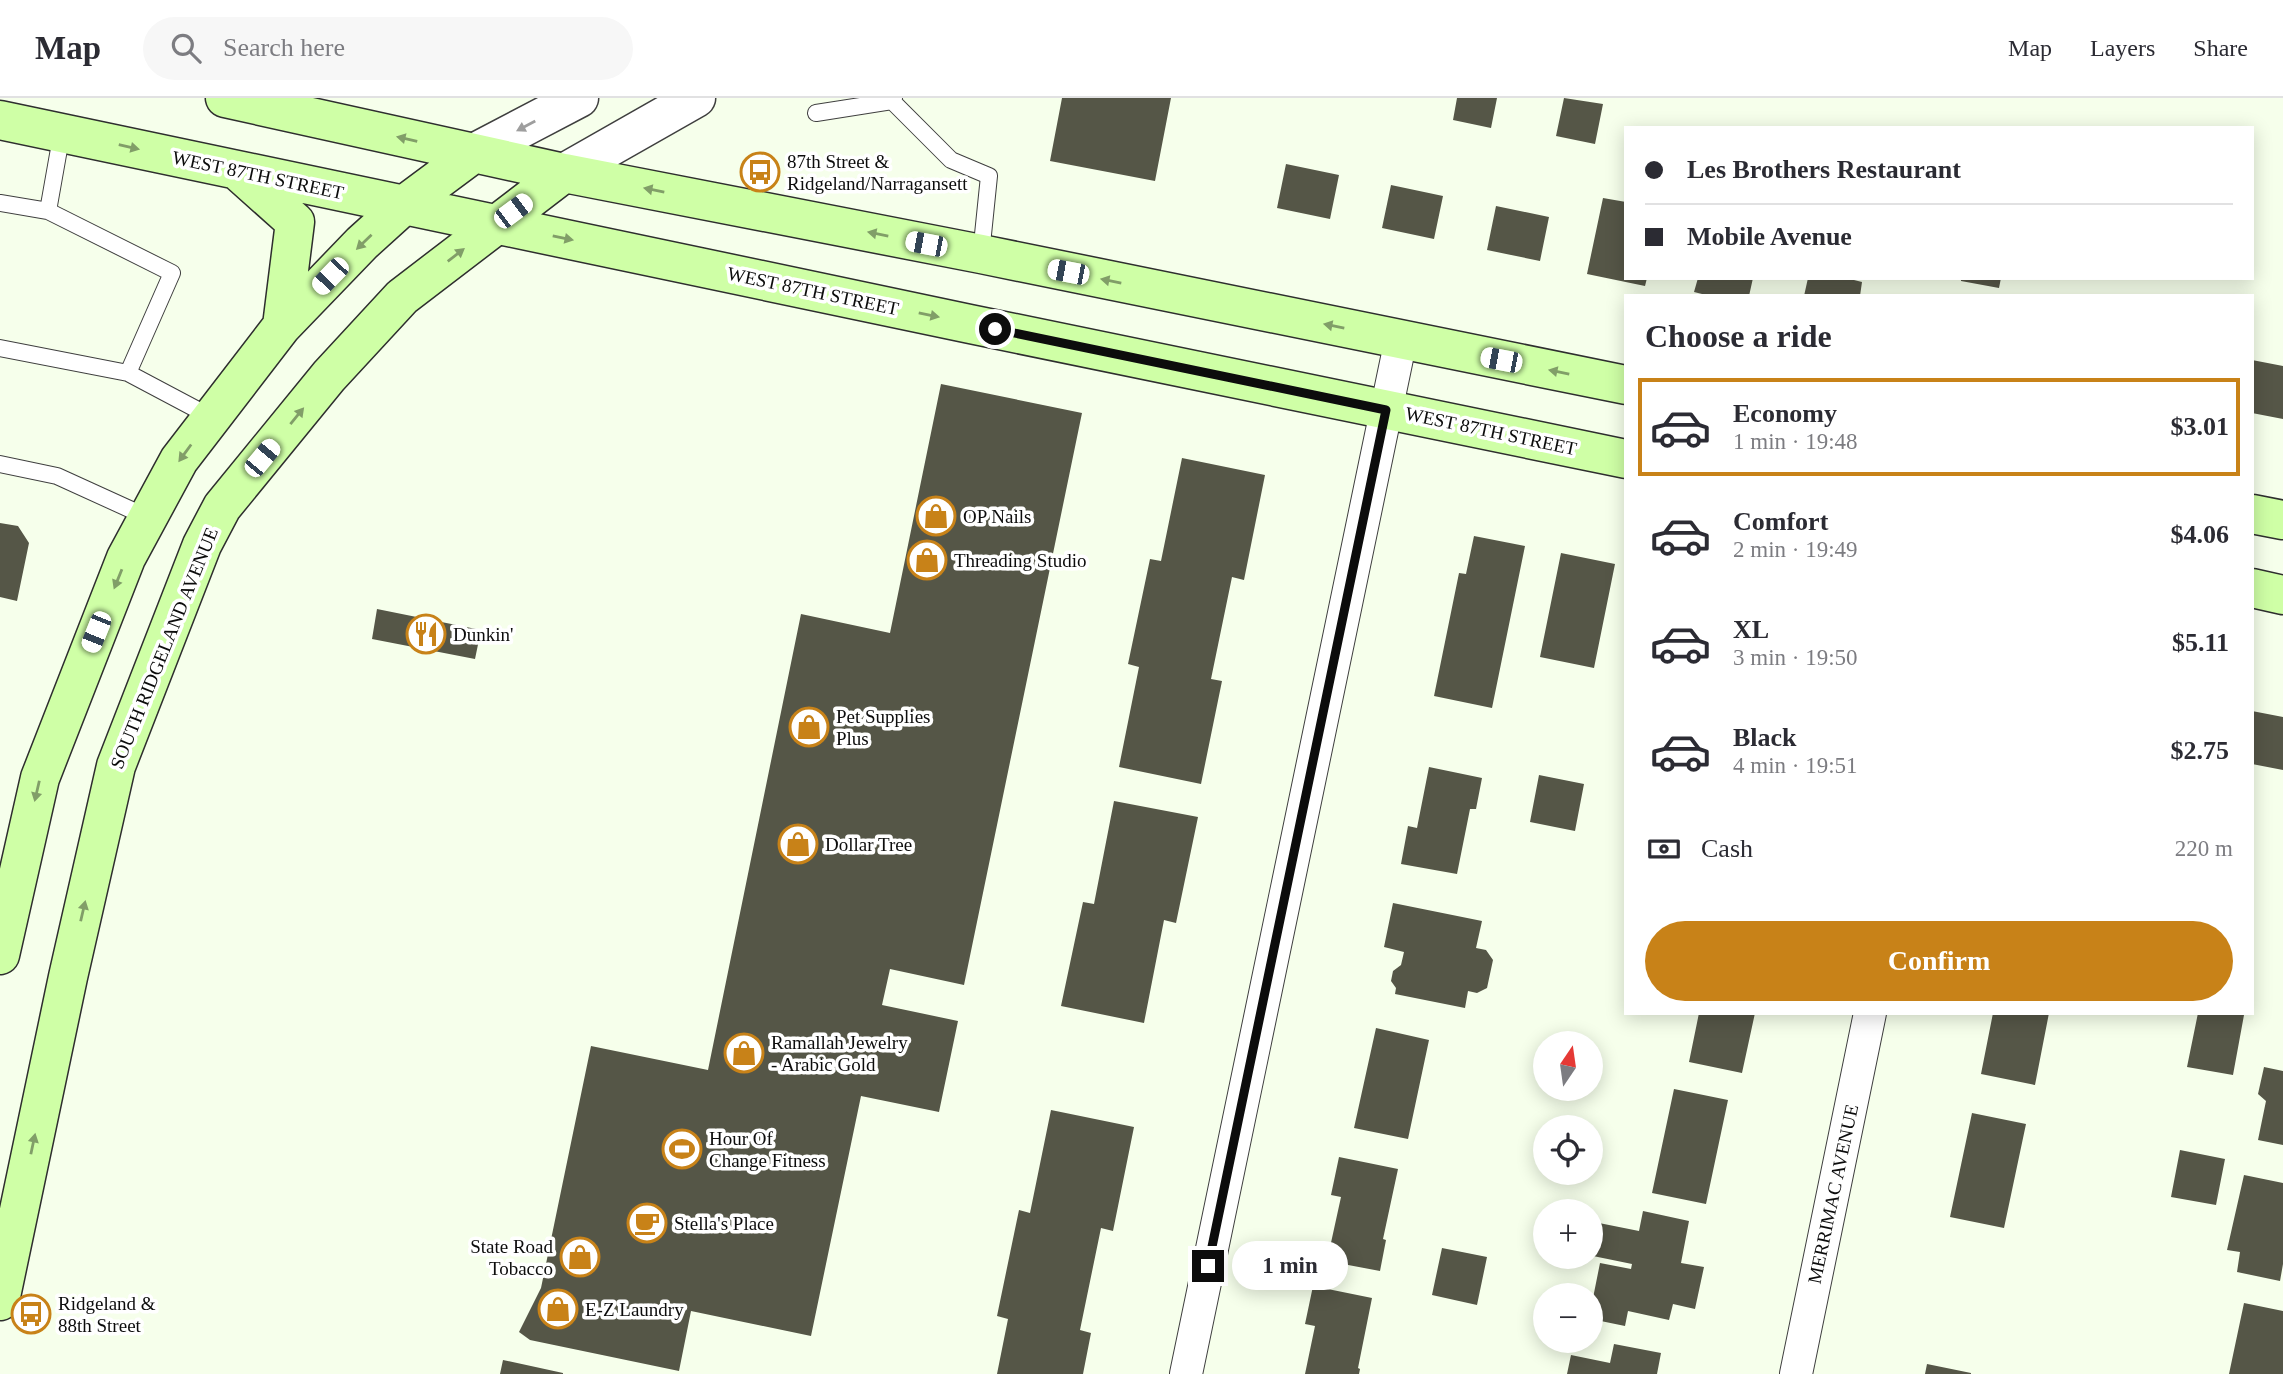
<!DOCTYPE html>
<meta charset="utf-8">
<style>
body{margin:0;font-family:"Times New Roman",serif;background:#f7f7f7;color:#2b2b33;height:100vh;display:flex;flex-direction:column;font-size:26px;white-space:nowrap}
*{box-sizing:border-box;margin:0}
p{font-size:23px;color:#7c7c81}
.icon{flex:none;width:38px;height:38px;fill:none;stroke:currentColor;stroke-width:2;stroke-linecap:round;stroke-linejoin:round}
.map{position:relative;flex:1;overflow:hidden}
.drawer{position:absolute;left:1624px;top:196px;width:630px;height:721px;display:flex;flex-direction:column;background:#fff;border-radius:0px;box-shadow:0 4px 18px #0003}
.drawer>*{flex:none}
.top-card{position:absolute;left:1624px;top:28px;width:630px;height:154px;border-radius:0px;box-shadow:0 4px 18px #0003;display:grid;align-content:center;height:154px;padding:0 21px;background:#fff}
.needle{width:46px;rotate:13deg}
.controls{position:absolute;left:1533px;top:933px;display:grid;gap:14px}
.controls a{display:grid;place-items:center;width:70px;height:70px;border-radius:50%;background:#fff;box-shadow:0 4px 18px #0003;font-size:35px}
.end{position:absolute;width:32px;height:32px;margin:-16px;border:9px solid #0c0c0c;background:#fff;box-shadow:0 0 0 4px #fff}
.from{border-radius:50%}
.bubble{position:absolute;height:49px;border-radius:24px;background:#fff;box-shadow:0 4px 18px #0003;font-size:23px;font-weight:600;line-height:49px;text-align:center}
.car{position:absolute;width:21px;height:42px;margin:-21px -10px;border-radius:9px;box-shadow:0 0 5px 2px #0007;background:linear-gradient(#fff 24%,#345 0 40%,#fff 0 76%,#345 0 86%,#fff 0)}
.top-card b{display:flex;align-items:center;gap:24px;height:66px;font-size:26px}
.top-card b+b{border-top:2px solid #e1e1e2}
.top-card i{width:18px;height:18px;background:#2b2b33}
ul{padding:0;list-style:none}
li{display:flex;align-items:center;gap:21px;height:98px;margin:0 14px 10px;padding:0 7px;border:4px solid transparent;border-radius:0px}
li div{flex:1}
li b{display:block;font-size:26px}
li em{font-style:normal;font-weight:600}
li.current{border-color:#c88218}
li>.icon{width:63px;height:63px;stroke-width:1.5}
h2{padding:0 21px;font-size:32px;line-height:84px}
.pay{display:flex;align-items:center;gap:18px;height:77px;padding:0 21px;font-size:26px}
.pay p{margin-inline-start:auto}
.action{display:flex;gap:14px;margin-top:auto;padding:14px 21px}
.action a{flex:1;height:80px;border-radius:42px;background:#c88218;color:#fff;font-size:28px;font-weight:600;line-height:80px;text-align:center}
header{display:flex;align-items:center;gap:42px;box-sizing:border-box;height:98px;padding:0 35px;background:#fff;border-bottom:2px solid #e1e1e2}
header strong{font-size:33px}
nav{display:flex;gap:38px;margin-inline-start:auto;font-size:24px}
.search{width:490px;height:63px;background:#f7f7f7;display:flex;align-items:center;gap:18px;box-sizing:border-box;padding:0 24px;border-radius:38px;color:#7c7c81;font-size:26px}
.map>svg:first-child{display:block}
.building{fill:#555647}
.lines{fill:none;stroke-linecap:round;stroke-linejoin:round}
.service-casing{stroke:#3f3f3f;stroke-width:18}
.minor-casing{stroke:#3f3f3f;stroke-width:34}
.tertiary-casing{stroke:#3f3f3f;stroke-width:41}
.secondary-casing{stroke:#2e2e2e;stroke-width:41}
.service{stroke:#fff;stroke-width:16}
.minor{stroke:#fff;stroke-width:32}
.tertiary{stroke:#fff;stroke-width:38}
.secondary{stroke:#cfffa6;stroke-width:38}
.oneway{fill:#9e9e9e}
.oneway2{fill:#819e68}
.route{stroke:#0c0c0c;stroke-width:9}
.labels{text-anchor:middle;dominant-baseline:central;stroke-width:7;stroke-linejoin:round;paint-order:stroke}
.poi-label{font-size:19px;fill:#0c0c0c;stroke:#fff;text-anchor:start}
.street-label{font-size:19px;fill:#0c0c0c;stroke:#fff}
</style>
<header>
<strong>Map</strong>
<div class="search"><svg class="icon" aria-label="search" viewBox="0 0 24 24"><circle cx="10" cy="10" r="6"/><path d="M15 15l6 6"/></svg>Search here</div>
<nav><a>Map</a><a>Layers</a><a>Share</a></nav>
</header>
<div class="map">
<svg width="2283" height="1276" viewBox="0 0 2283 1276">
<rect width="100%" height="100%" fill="#f6ffeb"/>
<path class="building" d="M 1062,0 L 1171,0 L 1155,83 L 1050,63 Z
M 1457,0 L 1497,0 L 1491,30 L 1453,22 Z
M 1564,0 L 1603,6 L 1595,46 L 1556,38 Z
M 1286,66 L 1339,77 L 1330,121 L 1277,110 Z
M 1391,87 L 1443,98 L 1434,141 L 1382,130 Z
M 1603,100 L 1626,104 L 1626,180 L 1647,180 L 1645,188 L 1587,176 Z
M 1496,108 L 1549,119 L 1540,163 L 1487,152 Z
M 1698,180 L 1753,180 L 1749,198 L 1710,198 L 1694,194 Z
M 1808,180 L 1846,180 L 1862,184 L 1860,198 L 1804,198 Z
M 1961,180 L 2001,180 L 1999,190 L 1961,183 Z
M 2252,262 L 2283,268 L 2283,321 L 2252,315 Z
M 941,286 L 1082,315 L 964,887 L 890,871 L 882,907 L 958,923 L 939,1014 L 861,998 L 811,1238 L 691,1213 L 679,1273 L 530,1242 L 519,1234 L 541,1190 L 591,948 L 708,972 L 801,516 L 890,535 Z
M 1182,360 L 1265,377 L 1244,482 L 1232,479 L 1211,581 L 1222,583 L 1201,686 L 1119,669 L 1139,569 L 1128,566 L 1150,461 L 1161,463 Z
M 0,425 L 18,428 L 29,445 L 17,503 L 0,499 Z
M 1474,438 L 1525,448 L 1492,610 L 1434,598 L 1459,475 L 1466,476 Z
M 1561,455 L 1615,466 L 1594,570 L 1540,559 Z
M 377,511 L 481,532 L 475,561 L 372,541 Z
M 2252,613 L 2283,619 L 2283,672 L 2252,666 Z
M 1429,669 L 1482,680 L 1476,711 L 1470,711 L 1457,776 L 1401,766 L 1408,728 L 1417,730 Z
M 1539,677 L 1584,686 L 1575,733 L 1530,724 Z
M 1114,703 L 1198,719 L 1176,825 L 1164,822 L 1144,925 L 1061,908 L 1083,804 L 1094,806 Z
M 1393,805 L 1482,823 L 1476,850 L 1486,852 L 1493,862 L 1487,890 L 1477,895 L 1468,893 L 1465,910 L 1395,896 L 1396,890 L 1391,883 L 1393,873 L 1401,867 L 1404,854 L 1384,849 Z
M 1699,915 L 1755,915 L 1742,975 L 1689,964 Z
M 1993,915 L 2049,915 L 2035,987 L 1981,976 Z
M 2198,915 L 2244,917 L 2233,977 L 2187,969 Z
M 1376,930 L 1429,942 L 1408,1041 L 1354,1030 Z
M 2264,969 L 2283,973 L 2283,1047 L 2258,1042 L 2266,1003 L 2258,996 Z
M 1674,991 L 1728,1002 L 1706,1106 L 1652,1095 Z
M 1051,1012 L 1134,1029 L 1113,1133 L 1101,1130 L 1080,1232 L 1091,1235 L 1083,1276 L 997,1276 L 1008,1221 L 997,1218 L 1019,1112 L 1030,1115 Z
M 1972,1015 L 2026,1026 L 2004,1130 L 1950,1119 Z
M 2180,1052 L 2225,1061 L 2216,1107 L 2171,1099 Z
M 1339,1059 L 1398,1071 L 1383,1141 L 1386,1142 L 1380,1173 L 1327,1163 L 1341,1099 L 1331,1097 Z
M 2244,1077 L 2283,1085 L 2283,1166 L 2280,1183 L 2237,1174 L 2240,1154 L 2227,1152 Z
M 1643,1113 L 1689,1123 L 1681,1165 L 1704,1169 L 1695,1211 L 1673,1206 L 1669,1222 L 1628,1213 L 1625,1228 L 1591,1221 L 1591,1210 L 1600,1165 L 1631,1171 L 1632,1166 L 1593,1158 L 1599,1125 L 1639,1133 Z
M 1442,1150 L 1487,1159 L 1477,1207 L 1432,1197 Z
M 1313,1188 L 1372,1200 L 1358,1270 L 1360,1271 L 1359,1276 L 1305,1276 L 1315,1228 L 1305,1226 Z
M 2244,1205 L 2283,1213 L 2283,1276 L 2229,1276 Z
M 1614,1246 L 1661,1255 L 1657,1276 L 1567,1276 L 1571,1257 L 1610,1265 Z
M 503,1262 L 563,1275 L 563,1276 L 500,1276 Z
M 1927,1266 L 1971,1275 L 1971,1276 L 1925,1276 Z"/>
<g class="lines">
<defs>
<path id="service" d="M 892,3 L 951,62 L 989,78 L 981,156
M 816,15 L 892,3 L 894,0
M 62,34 L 48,113 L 172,175 L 128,275 L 211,319
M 0,105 L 48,113
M 0,250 L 128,275
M 0,366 L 57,378 L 147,419"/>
<path id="minor" d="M 1186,1276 L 1401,241
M 1796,1276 L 1870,915"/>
<path id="tertiary" d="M 474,55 L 579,0
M 564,75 L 696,0"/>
<path id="secondary" d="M 225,0 L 564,75 L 981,156 L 1626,287
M 0,22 L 970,226 L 1626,361
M 239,74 L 295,124 L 282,228
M 2252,416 L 2283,422
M 2252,490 L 2283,497
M 0,857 L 40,680 L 126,460 L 179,362 L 282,228 L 362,145 L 404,107 L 474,55
M 0,1203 L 68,879 L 116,668 L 202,447 L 222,409 L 329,278 L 402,199 L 564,75"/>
</defs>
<use href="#service" class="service-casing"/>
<use href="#minor" class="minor-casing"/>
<use href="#tertiary" class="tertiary-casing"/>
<use href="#secondary" class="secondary-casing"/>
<use href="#service" class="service"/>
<use href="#minor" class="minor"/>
<use href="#tertiary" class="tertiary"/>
<use href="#secondary" class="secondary"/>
</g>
<defs><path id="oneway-solid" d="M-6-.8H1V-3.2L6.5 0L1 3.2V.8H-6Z" transform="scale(1.75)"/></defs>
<use class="oneway" href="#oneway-solid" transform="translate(526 28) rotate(152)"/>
<g class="oneway2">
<use href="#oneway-solid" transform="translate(407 41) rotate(-167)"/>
<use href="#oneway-solid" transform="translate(129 49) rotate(13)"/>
<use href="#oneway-solid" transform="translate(654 92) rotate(-169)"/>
<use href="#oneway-solid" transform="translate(878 136) rotate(-169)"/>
<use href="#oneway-solid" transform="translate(563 140) rotate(12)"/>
<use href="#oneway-solid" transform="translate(364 144) rotate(136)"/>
<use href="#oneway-solid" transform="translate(456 157) rotate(-38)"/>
<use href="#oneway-solid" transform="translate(1111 183) rotate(-169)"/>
<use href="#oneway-solid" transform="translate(929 217) rotate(12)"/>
<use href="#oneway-solid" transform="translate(1334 228) rotate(-169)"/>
<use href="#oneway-solid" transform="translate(1559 274) rotate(-168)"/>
<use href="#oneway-solid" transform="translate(297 318) rotate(-51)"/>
<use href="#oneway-solid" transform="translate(185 355) rotate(126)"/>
<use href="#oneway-solid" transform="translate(118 481) rotate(112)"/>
<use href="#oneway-solid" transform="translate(37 693) rotate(103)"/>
<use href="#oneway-solid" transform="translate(83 813) rotate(-77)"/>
<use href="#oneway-solid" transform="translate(33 1046) rotate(-78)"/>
</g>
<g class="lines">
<path class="route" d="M 995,231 L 1386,312 L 1208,1168"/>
</g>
<defs>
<symbol id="bus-ring" viewBox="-11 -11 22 22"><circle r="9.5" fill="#fff" stroke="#c88218" stroke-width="1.5"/><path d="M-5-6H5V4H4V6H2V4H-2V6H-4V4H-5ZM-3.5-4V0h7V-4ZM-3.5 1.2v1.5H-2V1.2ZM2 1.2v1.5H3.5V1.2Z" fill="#c88218"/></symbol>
<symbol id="shop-ring" viewBox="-11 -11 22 22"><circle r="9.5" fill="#fff" stroke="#c88218" stroke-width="1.5"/><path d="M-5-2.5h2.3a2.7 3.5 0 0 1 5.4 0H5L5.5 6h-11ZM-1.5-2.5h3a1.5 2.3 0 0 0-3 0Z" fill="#c88218"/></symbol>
<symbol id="restaurant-ring" viewBox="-11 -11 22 22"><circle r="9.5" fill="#fff" stroke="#c88218" stroke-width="1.5"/><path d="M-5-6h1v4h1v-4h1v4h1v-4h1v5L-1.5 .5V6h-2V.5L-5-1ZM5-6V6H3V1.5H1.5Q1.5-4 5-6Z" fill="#c88218"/></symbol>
<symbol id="stadium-ring" viewBox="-11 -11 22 22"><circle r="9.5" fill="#fff" stroke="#c88218" stroke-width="1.5"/><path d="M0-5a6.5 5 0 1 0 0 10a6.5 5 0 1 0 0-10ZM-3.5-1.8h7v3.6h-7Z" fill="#c88218"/></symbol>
<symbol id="cafe-ring" viewBox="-11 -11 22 22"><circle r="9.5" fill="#fff" stroke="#c88218" stroke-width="1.5"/><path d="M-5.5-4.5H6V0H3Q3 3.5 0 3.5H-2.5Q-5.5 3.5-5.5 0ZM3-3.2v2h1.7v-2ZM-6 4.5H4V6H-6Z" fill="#c88218"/></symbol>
</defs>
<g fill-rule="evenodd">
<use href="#bus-ring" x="738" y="52" width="44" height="44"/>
<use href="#shop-ring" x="914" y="396" width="44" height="44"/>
<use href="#shop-ring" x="905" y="440" width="44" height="44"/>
<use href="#restaurant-ring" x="404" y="514" width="44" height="44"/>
<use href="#shop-ring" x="787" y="607" width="44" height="44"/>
<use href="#shop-ring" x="776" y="724" width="44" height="44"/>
<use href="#shop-ring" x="722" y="933" width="44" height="44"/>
<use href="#stadium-ring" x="660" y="1029" width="44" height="44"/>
<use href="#cafe-ring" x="625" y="1103" width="44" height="44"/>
<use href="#shop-ring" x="558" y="1137" width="44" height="44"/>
<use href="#shop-ring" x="536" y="1189" width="44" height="44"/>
<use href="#bus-ring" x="9" y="1194" width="44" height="44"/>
</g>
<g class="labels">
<g class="poi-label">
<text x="787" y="63">87th Street &amp;<tspan x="787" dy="22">Ridgeland/Narragansett</tspan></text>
<text x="963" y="418">OP Nails</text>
<text x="954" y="462">Threading Studio</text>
<text x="453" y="536">Dunkin'</text>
<text x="836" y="618">Pet Supplies<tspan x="836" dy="22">Plus</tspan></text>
<text x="825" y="746">Dollar Tree</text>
<text x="771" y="944">Ramallah Jewelry<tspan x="771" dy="22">- Arabic Gold</tspan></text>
<text x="709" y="1040">Hour Of<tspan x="709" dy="22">Change Fitness</tspan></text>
<text x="674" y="1125">Stella's Place</text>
<text x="553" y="1148" text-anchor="end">State Road<tspan x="553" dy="22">Tobacco</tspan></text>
<text x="58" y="1205">Ridgeland &amp;<tspan x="58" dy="22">88th Street</tspan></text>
<text x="585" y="1211">E-Z Laundry</text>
</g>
<g class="street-label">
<text transform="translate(258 77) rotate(12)">WEST 87TH STREET</text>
<text transform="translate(813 193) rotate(12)">WEST 87TH STREET</text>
<text transform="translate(1491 333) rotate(12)">WEST 87TH STREET</text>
<text transform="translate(164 550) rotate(-68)">SOUTH RIDGELAND AVENUE</text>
<text transform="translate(1833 1096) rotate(-78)">MERRIMAC AVENUE</text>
</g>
</g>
</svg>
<div class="controls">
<a><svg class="needle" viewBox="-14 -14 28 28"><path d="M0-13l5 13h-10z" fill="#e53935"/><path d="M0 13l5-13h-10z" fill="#7c7c81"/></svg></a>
<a><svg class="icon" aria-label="locate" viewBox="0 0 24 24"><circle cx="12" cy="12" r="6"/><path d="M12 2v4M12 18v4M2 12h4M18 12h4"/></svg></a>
<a>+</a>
<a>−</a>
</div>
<i class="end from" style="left:995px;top:231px"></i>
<i class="end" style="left:1208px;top:1168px"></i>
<div class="bubble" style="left:1232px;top:1143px;width:116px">1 min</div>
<i class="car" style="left:513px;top:113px;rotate:53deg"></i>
<i class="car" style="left:926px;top:146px;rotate:281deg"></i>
<i class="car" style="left:1068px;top:174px;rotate:281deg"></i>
<i class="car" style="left:330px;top:178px;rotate:224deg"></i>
<i class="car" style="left:1501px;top:262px;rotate:281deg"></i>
<i class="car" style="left:262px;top:360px;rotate:40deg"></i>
<i class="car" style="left:96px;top:534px;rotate:202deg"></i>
<div class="top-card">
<b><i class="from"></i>Les Brothers Restaurant</b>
<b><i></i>Mobile Avenue</b>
</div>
<section class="drawer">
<h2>Choose a ride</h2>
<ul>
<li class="current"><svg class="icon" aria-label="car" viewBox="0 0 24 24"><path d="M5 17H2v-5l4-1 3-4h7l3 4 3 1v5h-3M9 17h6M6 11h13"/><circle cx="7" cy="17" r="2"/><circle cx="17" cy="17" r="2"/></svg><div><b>Economy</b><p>1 min · 19:48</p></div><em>$3.01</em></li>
<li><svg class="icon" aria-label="car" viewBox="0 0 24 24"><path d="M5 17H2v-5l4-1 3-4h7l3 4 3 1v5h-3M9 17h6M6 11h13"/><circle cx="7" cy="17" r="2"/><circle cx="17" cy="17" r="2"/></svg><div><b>Comfort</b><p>2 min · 19:49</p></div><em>$4.06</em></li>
<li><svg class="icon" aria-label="car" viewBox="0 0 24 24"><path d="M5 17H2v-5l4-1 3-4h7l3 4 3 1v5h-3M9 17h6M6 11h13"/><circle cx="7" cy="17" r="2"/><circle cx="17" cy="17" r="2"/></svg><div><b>XL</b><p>3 min · 19:50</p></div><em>$5.11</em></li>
<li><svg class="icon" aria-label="car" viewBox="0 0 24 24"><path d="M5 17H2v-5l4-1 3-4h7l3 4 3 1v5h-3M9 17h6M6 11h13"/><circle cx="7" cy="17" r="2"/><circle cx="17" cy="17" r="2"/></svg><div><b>Black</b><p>4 min · 19:51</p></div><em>$2.75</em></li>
</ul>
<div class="pay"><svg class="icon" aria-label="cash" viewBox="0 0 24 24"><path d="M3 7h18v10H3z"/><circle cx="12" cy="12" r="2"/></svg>Cash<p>220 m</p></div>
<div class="action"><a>Confirm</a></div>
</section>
</div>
